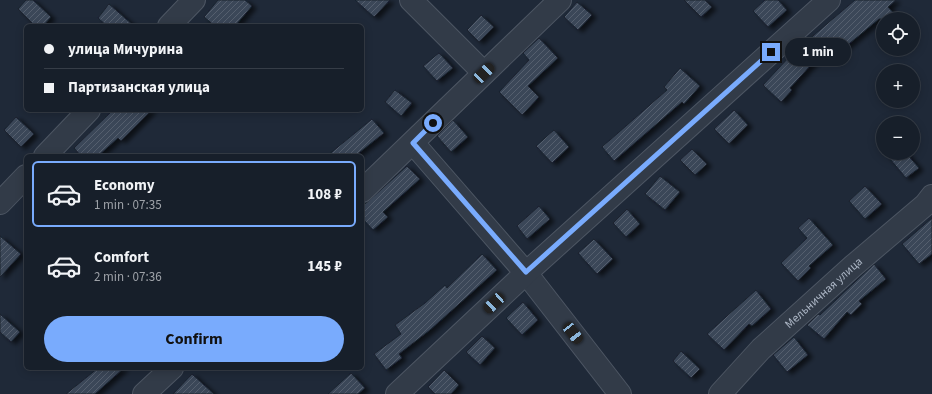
<!DOCTYPE html>
<meta charset="utf-8">
<style>
body{margin:0;font-family:"Source Sans 3",sans-serif;background:#242c36;color:#f1f3f6;height:100vh;display:flex;flex-direction:column;font-size:15px;white-space:nowrap}
*{box-sizing:border-box;margin:0}
p{font-size:13px;color:#9ea2a8}
.icon{flex:none;width:22px;height:22px;fill:none;stroke:currentColor;stroke-width:2;stroke-linecap:round;stroke-linejoin:round}
.map{position:relative;flex:1;overflow:hidden}
.drawer{position:absolute;left:24px;top:154px;width:340px;height:216px;display:flex;flex-direction:column;background:#171f2a;border-radius:6px;box-shadow:0 2px 10px #0003,0 0 0 1px #363d47}
.drawer>*{flex:none}
.banner{position:absolute;left:24px;top:24px;width:340px;height:88px;border-radius:6px;box-shadow:0 2px 10px #0003,0 0 0 1px #363d47;display:grid;align-content:center;height:88px;padding:0 20px;background:#171f2a}
.tools{position:absolute;left:876px;top:12px;display:grid;gap:8px}
.tools a{display:grid;place-items:center;width:44px;height:44px;border-radius:50%;background:#171f2a;box-shadow:0 2px 10px #0003,0 0 0 1px #363d47;font-size:20px}
.end{position:absolute;width:18px;height:18px;margin:-9px;border:5px solid #79abfd;background:#111;box-shadow:0 0 0 2px #111}
.from{border-radius:50%}
.bubble{position:absolute;height:28px;border-radius:14px;background:#171f2a;box-shadow:0 2px 10px #0003,0 0 0 1px #363d47;font-size:13px;font-weight:700;line-height:28px;text-align:center}
.car{position:absolute;width:12px;height:24px;margin:-12px -6px;border-radius:5px;box-shadow:0 0 3px 1px #0007;background:linear-gradient(#222 24%,#8ab4d8 0 40%,#222 0 76%,#8ab4d8 0 86%,#222 0)}
.banner b{display:flex;align-items:center;gap:14px;height:38px;font-size:15px}
.banner b+b{border-top:1px solid #363d47}
.banner i{width:10px;height:10px;background:#f1f3f6}
ul{padding:7px 0 0;list-style:none}
li{display:flex;align-items:center;gap:12px;height:66px;margin:0 8px 6px;padding:0 12px;border:2px solid transparent;border-radius:6px}
li div{flex:1}
li b{display:block;font-size:15px}
li em{font-style:normal;font-weight:700}
li.on{border-color:#79abfd}
li>.icon{width:36px;height:36px;stroke-width:1.5}
.cta{display:flex;gap:8px;margin-top:auto;padding:8px 20px}
.cta a{flex:1;height:46px;border-radius:24px;background:#79abfd;color:#111;font-size:16px;font-weight:700;line-height:46px;text-align:center}
.map>svg:first-child{display:block}
.building{fill:url(#building-hatch);stroke:#1a222f;filter:url(#shadow)}
.lines{fill:none;stroke-linecap:round;stroke-linejoin:round}
.minor-casing{stroke:#4d5663;stroke-width:24}
.minor{stroke:#323b48;stroke-width:22}
.route{stroke:#79abfd;stroke-width:5}
.labels{text-anchor:middle;dominant-baseline:central;stroke-width:3.5;stroke-linejoin:round;paint-order:stroke}
.street-label{font-size:12px;fill:#acb6c5;stroke:#18202d}
</style>
<div class="map">
<svg width="932" height="394" viewBox="0 0 932 394">
<defs>
<pattern id="building-hatch" width="6" height="6" patternUnits="userSpaceOnUse"><rect width="6" height="6" fill="#3a4758"/><path d="M-1 1l2-2M0 6l6-6M5 7l2-2" fill="none" stroke="#545f6e"/></pattern>
<filter id="shadow"><feDropShadow dx="4.5" dy="2.5" stdDeviation="2" flood-color="#0009"/></filter>
</defs>
<rect width="100%" height="100%" fill="#1f2938"/>
<path class="building" d="M 26,0 L 33,0 L 51,17 L 43,26 L 35,26 L 18,9 Z
M 218,0 L 245,0 L 252,6 L 235,26 L 215,26 L 204,17 Z
M 355,0 L 390,0 L 374,17 Z
M 684,0 L 705,0 L 712,7 L 701,17 Z
M 765,0 L 778,0 L 787,10 L 768,27 L 753,11 Z
M 855,0 L 896,0 L 888,7 L 899,19 L 879,19 L 838,53 L 830,44 L 790,88 L 792,90 L 781,102 L 763,85 L 805,40 L 807,41 Z
M 577,2 L 592,15 L 578,30 L 564,17 Z
M 109,4 L 134,26 L 107,26 L 98,18 Z
M 481,15 L 494,27 L 479,42 L 467,30 Z
M 539,38 L 558,58 L 528,86 L 539,97 L 522,115 L 499,92 L 529,60 L 523,53 Z
M 439,53 L 453,68 L 437,81 L 423,66 Z
M 680,68 L 700,86 L 684,104 L 682,102 L 614,161 L 602,147 L 667,90 L 664,87 Z
M 395,90 L 412,103 L 401,116 L 385,102 Z
M 113,110 L 152,110 L 121,141 L 118,138 L 98,156 L 81,156 L 74,148 Z
M 734,110 L 748,125 L 729,144 L 714,129 Z
M 16,117 L 34,134 L 21,147 L 4,130 Z
M 372,119 L 384,133 L 355,156 L 327,156 Z
M 453,120 L 468,137 L 451,152 L 437,136 Z
M 554,130 L 569,147 L 552,163 L 536,146 Z
M 692,149 L 707,164 L 695,175 L 680,160 Z
M 885,153 L 906,153 L 919,168 L 906,178 Z
M 407,166 L 420,179 L 383,212 L 388,217 L 373,230 L 362,218 L 362,207 Z
M 660,176 L 680,192 L 665,210 L 645,194 Z
M 865,186 L 882,204 L 865,219 L 849,201 Z
M 539,206 L 550,219 L 527,239 L 517,226 Z
M 627,209 L 640,224 L 626,237 L 613,223 Z
M 809,218 L 833,245 L 809,266 L 811,268 L 798,281 L 781,263 L 807,238 L 798,228 Z
M 932,218 L 932,254 L 919,264 L 902,244 Z
M 0,236 L 21,254 L 0,277 Z
M 594,239 L 613,259 L 597,274 L 578,253 Z
M 482,254 L 497,270 L 430,330 L 399,354 L 402,358 L 386,370 L 374,354 L 401,334 L 395,325 L 425,303 L 445,285 L 447,288 Z
M 874,264 L 886,279 L 859,301 L 862,304 L 851,315 L 847,312 L 824,339 L 807,325 L 818,314 L 820,315 Z
M 756,290 L 771,309 L 752,326 L 749,324 L 724,350 L 707,334 Z
M 523,302 L 538,320 L 522,335 L 506,318 Z
M 0,314 L 20,332 L 11,342 L 0,332 Z
M 482,336 L 495,348 L 480,365 L 466,352 Z
M 794,337 L 808,355 L 787,372 L 773,355 Z
M 681,351 L 700,369 L 691,378 L 673,361 Z
M 98,368 L 124,368 L 95,394 L 66,394 Z
M 444,370 L 459,385 L 451,394 L 435,394 L 428,387 Z
M 351,373 L 365,388 L 358,394 L 328,394 Z
M 192,374 L 214,394 L 173,394 Z"/>
<g class="lines">
<defs>
<g id="minor">
<path d="M 411,0 L 484,73"/>
<path d="M 169,26 L 194,0"/>
<path d="M 413,143 L 526,273 L 620,394"/>
<path d="M 45,156 L 89,110"/>
<path d="M 362,191 L 560,0"/>
<path d="M 0,203 L 26,176"/>
<path d="M 144,394 L 172,368"/>
<path d="M 397,394 L 526,273 L 829,0"/>
<path id="s1" d="M 720,394 L 761,349 L 853,266 L 925,205 L 932,196"/>
</g>
</defs>
<use href="#minor" class="minor-casing"/>
<use href="#minor" class="minor"/>
</g>
<g class="lines">
<path class="route" d="M 433,123 L 413,143 L 526,272 L 771,52"/>
</g>
<g class="labels">
<g class="street-label">
<text stroke="none"><textPath href="#s1" startOffset="145">Мельничная улица</textPath></text>
</g>
</g>
</svg>
<div class="tools">
<a><svg class="icon" aria-label="locate" viewBox="0 0 24 24"><circle cx="12" cy="12" r="6"/><path d="M12 2v4M12 18v4M2 12h4M18 12h4"/></svg></a>
<a>+</a>
<a>−</a>
</div>
<i class="end from" style="left:433px;top:123px"></i>
<i class="end" style="left:771px;top:52px"></i>
<div class="bubble" style="left:785px;top:38px;width:66px">1 min</div>
<i class="car" style="left:484px;top:73px;rotate:46deg"></i>
<i class="car" style="left:494px;top:303px;rotate:227deg"></i>
<i class="car" style="left:573px;top:333px;rotate:142deg"></i>
<div class="banner">
<b><i class="from"></i>улица Мичурина</b>
<b><i></i>Партизанская улица</b>
</div>
<section class="drawer">
<ul>
<li class="on"><svg class="icon" aria-label="car" viewBox="0 0 24 24"><path d="M5 17H2v-5l4-1 3-4h7l3 4 3 1v5h-3M9 17h6M6 11h13"/><circle cx="7" cy="17" r="2"/><circle cx="17" cy="17" r="2"/></svg><div><b>Economy</b><p>1 min · 07:35</p></div><em>108 ₽</em></li>
<li><svg class="icon" aria-label="car" viewBox="0 0 24 24"><path d="M5 17H2v-5l4-1 3-4h7l3 4 3 1v5h-3M9 17h6M6 11h13"/><circle cx="7" cy="17" r="2"/><circle cx="17" cy="17" r="2"/></svg><div><b>Comfort</b><p>2 min · 07:36</p></div><em>145 ₽</em></li>
</ul>
<div class="cta"><a>Confirm</a></div>
</section>
</div>
